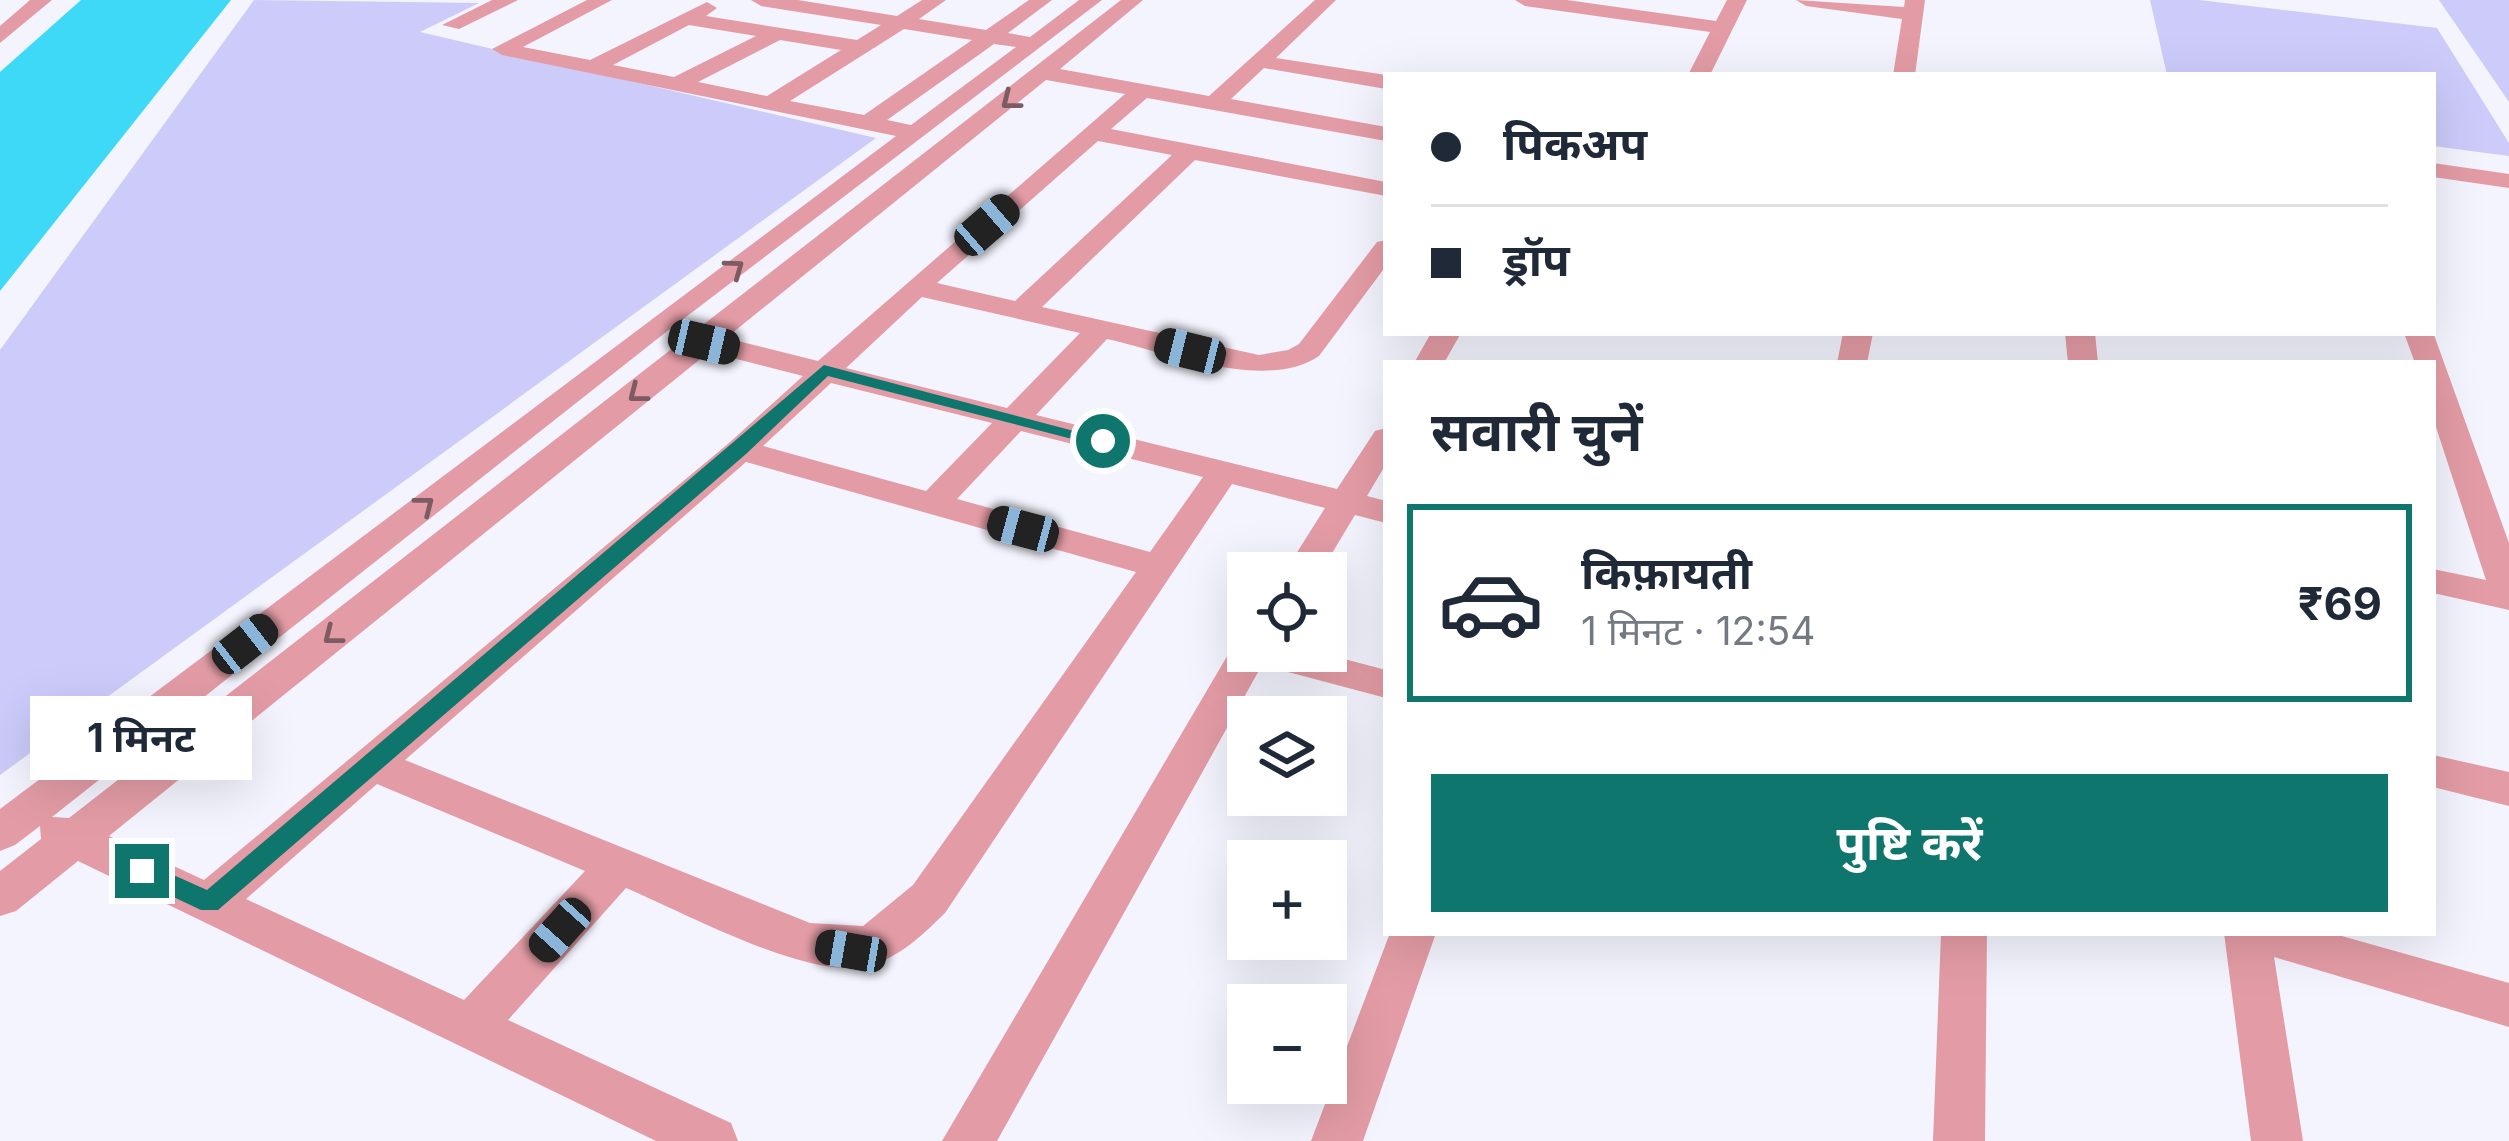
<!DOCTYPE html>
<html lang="hi">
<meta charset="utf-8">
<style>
body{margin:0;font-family:Inter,"Noto Sans Devanagari",sans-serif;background:#f6f6f7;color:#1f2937;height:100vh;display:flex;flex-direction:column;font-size:45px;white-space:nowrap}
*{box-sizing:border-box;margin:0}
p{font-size:39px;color:#747a83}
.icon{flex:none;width:66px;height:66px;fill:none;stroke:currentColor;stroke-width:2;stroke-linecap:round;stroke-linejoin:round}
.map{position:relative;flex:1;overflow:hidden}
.sheet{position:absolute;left:1383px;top:360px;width:1053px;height:576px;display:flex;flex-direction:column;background:#fff;border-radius:0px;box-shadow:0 12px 48px #0002}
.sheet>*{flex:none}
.guide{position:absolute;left:1383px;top:72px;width:1053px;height:264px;border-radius:0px;box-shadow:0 12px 48px #0002;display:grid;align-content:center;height:264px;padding:0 48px;background:#fff}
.tools{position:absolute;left:1227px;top:552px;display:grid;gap:24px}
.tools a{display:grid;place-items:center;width:120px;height:120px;border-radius:0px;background:#fff;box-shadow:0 12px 48px #0002;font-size:60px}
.end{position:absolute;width:54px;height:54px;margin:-27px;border:15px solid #0f766e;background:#fff;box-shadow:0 0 0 6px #fff}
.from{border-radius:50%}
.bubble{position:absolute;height:84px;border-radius:0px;background:#fff;box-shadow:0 12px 48px #0002;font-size:39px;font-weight:700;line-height:84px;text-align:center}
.car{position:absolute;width:36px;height:72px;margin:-36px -18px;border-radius:15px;box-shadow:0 0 9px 3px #0007;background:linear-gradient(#222 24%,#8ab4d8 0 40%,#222 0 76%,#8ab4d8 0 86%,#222 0)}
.guide b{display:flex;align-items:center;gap:42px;height:114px;font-size:45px}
.guide b+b{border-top:3px solid #e0e1e3}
.guide i{width:30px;height:30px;background:#1f2937}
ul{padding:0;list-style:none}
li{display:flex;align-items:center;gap:36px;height:198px;margin:0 24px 18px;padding:0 24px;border:6px solid transparent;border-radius:0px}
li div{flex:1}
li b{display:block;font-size:45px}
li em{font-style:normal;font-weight:700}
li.current{border-color:#0f766e}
li>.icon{width:108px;height:108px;stroke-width:1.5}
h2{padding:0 48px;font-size:54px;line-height:144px}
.primary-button{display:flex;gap:24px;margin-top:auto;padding:24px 48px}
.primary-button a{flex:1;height:138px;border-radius:0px;background:#0f766e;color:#fff;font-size:48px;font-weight:700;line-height:138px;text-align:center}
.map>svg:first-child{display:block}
.green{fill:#cccbfa}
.water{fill:#3dd9f6}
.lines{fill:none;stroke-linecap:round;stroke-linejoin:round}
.street{fill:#e39ca5;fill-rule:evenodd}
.oneway{stroke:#7c5c62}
.route{fill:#0f766e}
</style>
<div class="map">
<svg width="2509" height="1141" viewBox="0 0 2509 1141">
<rect width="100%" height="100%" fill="#f4f4fe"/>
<path class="green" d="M 254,0 L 479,3 L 420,32 L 876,138 L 0,775 L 0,350 Z
M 2150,0 L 2199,0 L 2437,28 L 2509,143 L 2509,156 L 2433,146 L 2433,75 L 2167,75 Z
M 2439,0 L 2509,0 L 2509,102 Z"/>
<path class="water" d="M 81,0 L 231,0 L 0,291 L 0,72 Z"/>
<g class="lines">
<path class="street" d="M 30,0 L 52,0 L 0,43 L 0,26 Z
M 492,0 L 518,0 L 459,29 L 442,25 Z
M 587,0 L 612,0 L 523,47 L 590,60 L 707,2 L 717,8 L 706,16 L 857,40 L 881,25 L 761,6 L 751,0 L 798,0 L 897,16 L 922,0 L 946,0 L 919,19 L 986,30 L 1029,0 L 1052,0 L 1008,33 L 1030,37 L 1079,0 L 1102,0 L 661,336 L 52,817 L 69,818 L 678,344 L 674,338 L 679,332 L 695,331 L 1121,0 L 1143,0 L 1060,69 L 1209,96 L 1315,0 L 1336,0 L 1276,58 L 1386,75 L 1386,89 L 1264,68 L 1231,99 L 1386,127 L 1386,141 L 1147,98 L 1111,129 L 1386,182 L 1386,196 L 1195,160 L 1042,307 L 1259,355 L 1288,350 L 1299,344 L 1377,242 L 1386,240 L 1386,266 L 1319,356 C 1267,392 1165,352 1107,339 L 1036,415 L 1337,489 L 1375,431 L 1386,428 L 1386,464 L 1367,496 L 1386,501 L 1386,523 L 1355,515 L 1320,573 L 1284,573 L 1325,508 L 1232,484 L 945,913 C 920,937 897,961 861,967 C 802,977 683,912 626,888 L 508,1020 L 731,1123 L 738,1141 L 656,1141 L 78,861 L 16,911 L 0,916 L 0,871 L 41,839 L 40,826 L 15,845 L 0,851 L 0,809 L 896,136 L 502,55 L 492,49 ZM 689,25 L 756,36 L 674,77 L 613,65 ZM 904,29 L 972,40 L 864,115 L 790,101 ZM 780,40 L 841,50 L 767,96 L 698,82 ZM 994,44 L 1016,47 L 911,125 L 887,120 ZM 1046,80 L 1125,94 L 818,361 L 726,338 ZM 1098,141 L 1172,155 L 1015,301 L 937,283 ZM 922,297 L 1080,333 L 1007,408 L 846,368 ZM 709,352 L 803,376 L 729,443 L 204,880 L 109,836 ZM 831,383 L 992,423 L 926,491 L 763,446 ZM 1021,431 L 1203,477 L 1150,552 L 957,499 ZM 746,462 L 1136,572 L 913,885 L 863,926 L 810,923 L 405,760 ZM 377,784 L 585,871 L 464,1000 L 246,899 Z
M 1515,0 L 1567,0 L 1716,21 L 1727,0 L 1747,0 L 1710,75 L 1688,75 L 1710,32 L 1525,6 Z
M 1796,0 L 1904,7 L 1905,0 L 1925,0 L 1915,75 L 1893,75 L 1902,19 L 1806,6 Z
M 2433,163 L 2509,174 L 2509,188 L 2433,177 Z
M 1431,333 L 1461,333 L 1444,363 L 1414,363 Z
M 1843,333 L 1873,333 L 1867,363 L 1837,363 Z
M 2065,333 L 2095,333 L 2098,363 L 2068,363 Z
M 2404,333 L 2433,332 L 2509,543 L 2509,610 L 2433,593 L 2433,569 L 2486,580 L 2433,418 L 2433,363 L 2415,363 Z
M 1248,638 L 1248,651 L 1314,651 L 1386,670 L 1386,698 L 1262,665 L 997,1141 L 942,1141 L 1236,641 Z
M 2433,755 L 2509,772 L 2509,806 L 2433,787 Z
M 1390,933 L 1436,933 L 1363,1141 L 1311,1141 Z
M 1941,933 L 1987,933 L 1985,1141 L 1933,1141 Z
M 2224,933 L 2331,933 L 2509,983 L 2509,1027 L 2274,957 L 2303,1141 L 2251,1141 Z"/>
</g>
<defs><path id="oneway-chevron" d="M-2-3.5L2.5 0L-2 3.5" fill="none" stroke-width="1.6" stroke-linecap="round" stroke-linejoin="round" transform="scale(3)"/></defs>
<g class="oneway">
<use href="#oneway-chevron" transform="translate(1010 101) rotate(142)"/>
<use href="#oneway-chevron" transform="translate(735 268) rotate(-36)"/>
<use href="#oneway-chevron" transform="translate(637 394) rotate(142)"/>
<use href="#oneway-chevron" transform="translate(425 505) rotate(-38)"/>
<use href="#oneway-chevron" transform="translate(332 636) rotate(142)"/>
</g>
<path class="route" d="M 824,365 L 1112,441 L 1103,447 L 828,376 L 746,454 L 218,910 L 201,910 L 133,878 L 133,864 L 142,861 L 207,890 Z"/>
</svg>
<div class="tools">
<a><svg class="icon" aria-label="locate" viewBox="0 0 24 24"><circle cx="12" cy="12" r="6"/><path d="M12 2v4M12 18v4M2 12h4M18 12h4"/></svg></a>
<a><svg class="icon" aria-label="layers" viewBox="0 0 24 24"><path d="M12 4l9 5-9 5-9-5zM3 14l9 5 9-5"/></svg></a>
<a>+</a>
<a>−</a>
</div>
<i class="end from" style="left:1103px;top:441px"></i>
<i class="end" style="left:142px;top:871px"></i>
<div class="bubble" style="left:30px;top:696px;width:222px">1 मिनट</div>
<i class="car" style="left:987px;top:225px;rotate:49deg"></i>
<i class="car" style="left:704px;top:342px;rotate:103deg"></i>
<i class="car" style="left:1190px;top:351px;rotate:284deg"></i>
<i class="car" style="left:1023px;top:529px;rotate:285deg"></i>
<i class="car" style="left:245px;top:644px;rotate:52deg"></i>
<i class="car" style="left:560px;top:930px;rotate:222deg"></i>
<i class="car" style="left:851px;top:951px;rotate:280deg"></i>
<div class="guide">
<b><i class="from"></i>पिकअप</b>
<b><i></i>ड्रॉप</b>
</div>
<section class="sheet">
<h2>सवारी चुनें</h2>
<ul>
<li class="current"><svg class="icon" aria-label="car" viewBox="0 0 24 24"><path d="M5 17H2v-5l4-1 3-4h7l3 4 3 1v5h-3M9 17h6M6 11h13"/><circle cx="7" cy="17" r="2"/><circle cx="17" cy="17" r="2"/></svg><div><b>किफ़ायती</b><p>1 मिनट · 12:54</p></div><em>₹69</em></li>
</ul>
<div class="primary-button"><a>पुष्टि करें</a></div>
</section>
</div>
